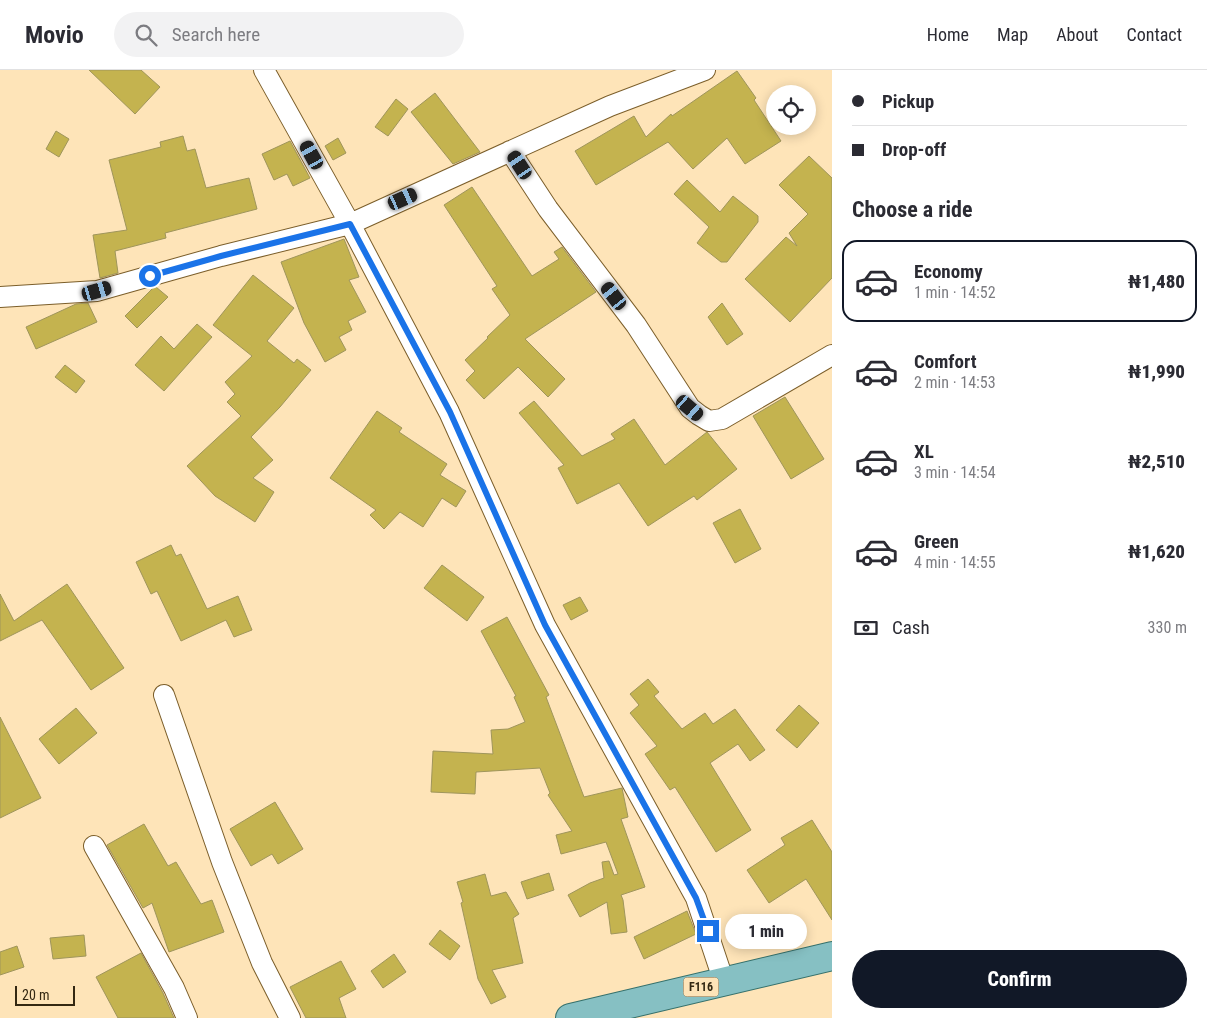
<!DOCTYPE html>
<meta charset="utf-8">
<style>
body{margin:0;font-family:"Roboto Condensed",sans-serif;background:#f2f2f3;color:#2b2b33;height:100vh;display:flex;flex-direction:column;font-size:19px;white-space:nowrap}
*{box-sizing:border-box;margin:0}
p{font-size:16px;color:#7c7c81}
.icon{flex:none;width:28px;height:28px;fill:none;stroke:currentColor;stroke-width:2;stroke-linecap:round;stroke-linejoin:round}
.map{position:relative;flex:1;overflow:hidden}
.sheet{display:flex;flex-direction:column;background:#fff;width:375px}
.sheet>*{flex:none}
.banner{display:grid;align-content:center;height:110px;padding:0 20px;background:#fff}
.buttons{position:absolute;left:766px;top:15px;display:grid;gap:10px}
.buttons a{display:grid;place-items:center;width:50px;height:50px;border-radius:50%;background:#fff;box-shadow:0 2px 12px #0003;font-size:25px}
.scale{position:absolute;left:15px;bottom:12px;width:60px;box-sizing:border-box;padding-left:5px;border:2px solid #342812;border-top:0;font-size:14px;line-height:18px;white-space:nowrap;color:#342812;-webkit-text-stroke:4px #fee4b8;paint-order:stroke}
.end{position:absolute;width:22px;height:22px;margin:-11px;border:6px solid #1a73e8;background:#fff;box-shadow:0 0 0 2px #fff}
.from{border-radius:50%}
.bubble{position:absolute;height:35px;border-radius:18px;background:#fff;box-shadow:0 2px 12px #0003;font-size:16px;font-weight:800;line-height:35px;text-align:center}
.car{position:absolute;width:15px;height:30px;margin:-15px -8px;border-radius:6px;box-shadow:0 0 4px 1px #0007;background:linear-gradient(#222 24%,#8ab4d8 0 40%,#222 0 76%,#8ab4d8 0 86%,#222 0)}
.banner b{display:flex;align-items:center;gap:18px;height:48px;font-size:19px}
.banner b+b{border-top:1px solid #e1e1e2}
.banner i{width:12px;height:12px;background:#2b2b33}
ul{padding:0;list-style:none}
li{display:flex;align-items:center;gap:15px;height:82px;margin:0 10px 8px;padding:0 10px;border:2px solid transparent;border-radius:15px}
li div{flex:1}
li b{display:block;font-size:19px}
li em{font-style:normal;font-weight:800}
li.current{border-color:#111827}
li>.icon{width:45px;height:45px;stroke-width:1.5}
h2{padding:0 20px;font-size:22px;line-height:60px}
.pay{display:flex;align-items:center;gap:12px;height:55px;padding:0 20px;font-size:19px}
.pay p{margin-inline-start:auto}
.primary-button{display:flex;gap:10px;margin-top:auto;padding:10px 20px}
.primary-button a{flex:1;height:58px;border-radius:30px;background:#111827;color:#fff;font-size:20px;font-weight:800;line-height:58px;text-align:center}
header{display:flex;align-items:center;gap:30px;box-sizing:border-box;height:70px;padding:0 25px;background:#fff;border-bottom:1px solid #e1e1e2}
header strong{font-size:24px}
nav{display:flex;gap:28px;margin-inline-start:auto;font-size:18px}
.search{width:350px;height:45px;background:#f2f2f3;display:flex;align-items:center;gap:12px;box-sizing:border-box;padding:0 18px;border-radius:28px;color:#7c7c81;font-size:19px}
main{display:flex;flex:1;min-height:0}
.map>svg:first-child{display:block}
.building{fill:#c4b34f;stroke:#9f955b}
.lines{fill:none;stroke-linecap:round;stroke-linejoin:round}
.street-casing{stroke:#7b5e2a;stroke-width:22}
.primary-casing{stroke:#35706b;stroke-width:30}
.street{stroke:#fff;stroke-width:20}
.primary{stroke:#86c0c3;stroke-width:28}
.route{stroke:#1a73e8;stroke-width:6}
.labels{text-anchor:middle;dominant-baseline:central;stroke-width:4;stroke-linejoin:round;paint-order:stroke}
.shield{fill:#fee4b8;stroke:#716044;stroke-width:1}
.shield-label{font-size:12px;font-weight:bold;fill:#342812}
</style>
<header>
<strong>Movio</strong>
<div class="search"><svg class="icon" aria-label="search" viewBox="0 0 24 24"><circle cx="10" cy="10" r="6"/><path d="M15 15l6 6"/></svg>Search here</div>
<nav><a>Home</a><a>Map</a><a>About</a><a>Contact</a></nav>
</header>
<main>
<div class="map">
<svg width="832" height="948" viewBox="0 0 832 948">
<rect width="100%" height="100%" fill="#fee4b8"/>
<path class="building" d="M 89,0 L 141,0 L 160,17 L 135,44 Z
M 737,1 L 756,28 L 754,30 L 781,71 L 745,94 L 727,68 L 693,99 L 668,72 L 596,115 L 575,81 L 634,46 L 646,67 L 671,44 L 672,46 Z
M 435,23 L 480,82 L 453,94 L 411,42 Z
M 396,29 L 408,39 L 388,66 L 375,57 Z
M 56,61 L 69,69 L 59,87 L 46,79 Z
M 183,66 L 187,81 L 195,79 L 206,118 L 249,108 L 257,139 L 165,163 L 166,168 L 115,181 L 118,203 L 100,208 L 93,165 L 127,160 L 109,90 L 161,77 L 160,72 Z
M 338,68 L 346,83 L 333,90 L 325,76 Z
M 290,71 L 310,108 L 293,116 L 287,104 L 274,110 L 262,84 Z
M 809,86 L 832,108 L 832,208 L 790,252 L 745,209 L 786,167 L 797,176 L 789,163 L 808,144 L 779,115 Z
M 687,110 L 720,142 L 733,126 L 758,146 L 758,152 L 727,192 L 721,192 L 697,173 L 709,157 L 674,124 Z
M 472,117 L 532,206 L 559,189 L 554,182 L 562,177 L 596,222 L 525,269 L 565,309 L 548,327 L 518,297 L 484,329 L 466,310 L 475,301 L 465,290 L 488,268 L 487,267 L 510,245 L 492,219 L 497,216 L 444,135 Z
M 344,169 L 359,207 L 349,210 L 366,242 L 348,251 L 352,260 L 339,267 L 346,280 L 325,292 L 304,253 L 281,192 Z
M 253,205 L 294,238 L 267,271 L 294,293 L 297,289 L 311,300 L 280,337 L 251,367 L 273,390 L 253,408 L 274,422 L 255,452 L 215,426 L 187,396 L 241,346 L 227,332 L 235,324 L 225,312 L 252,286 L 213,255 Z
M 154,217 L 156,217 L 168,227 L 137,258 L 125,246 Z
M 88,233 L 97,252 L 36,279 L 26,257 L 76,234 Z
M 722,233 L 743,264 L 727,275 L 708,247 Z
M 197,254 L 212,267 L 164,321 L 135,295 L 161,266 L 174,279 Z
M 65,295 L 85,311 L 76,323 L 55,307 Z
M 785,327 L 824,389 L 791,409 L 753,346 Z
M 534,331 L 582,386 L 615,369 L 611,364 L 634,349 L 665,395 L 707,362 L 737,399 L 697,430 L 694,426 L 648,456 L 619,413 L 577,434 L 558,398 L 564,395 L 519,343 Z
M 377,341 L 402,358 L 399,362 L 447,394 L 440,405 L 466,421 L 456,437 L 442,428 L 423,457 L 400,442 L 384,459 L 370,445 L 376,440 L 330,408 Z
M 740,439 L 761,479 L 735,493 L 713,453 Z
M 171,475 L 176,486 L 181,484 L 207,539 L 238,526 L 252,560 L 234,567 L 226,550 L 181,571 L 157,521 L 151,524 L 136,492 Z
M 442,495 L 484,527 L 467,551 L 424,518 Z
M 67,514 L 124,598 L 91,620 L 42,550 L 0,571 L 0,524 L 14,551 Z
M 580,527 L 588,541 L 571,550 L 563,535 Z
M 507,547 L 549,625 L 546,627 L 584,727 L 622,718 L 628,747 L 621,749 L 645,817 L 621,825 L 623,830 L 627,862 L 611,864 L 607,832 L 580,847 L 568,825 L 590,813 L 604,808 L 602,792 L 609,791 L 614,805 L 618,804 L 606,772 L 561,784 L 556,765 L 572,761 L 548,725 L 550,723 L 540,698 L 476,702 L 475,724 L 431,722 L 433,681 L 493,684 L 491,660 L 508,659 L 525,652 L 514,627 L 516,626 L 481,561 Z
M 648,609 L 659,622 L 654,626 L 682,659 L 705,643 L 713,654 L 735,639 L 765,680 L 750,691 L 738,674 L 710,693 L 751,760 L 716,782 L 675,717 L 670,720 L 645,684 L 657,676 L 630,643 L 639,635 L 630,624 Z
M 799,635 L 819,653 L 797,678 L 776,660 Z
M 76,638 L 97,663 L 59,694 L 39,669 Z
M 0,647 L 41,728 L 0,748 Z
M 275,732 L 303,779 L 278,794 L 272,784 L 251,796 L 230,759 Z
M 812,750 L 832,782 L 832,850 L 806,809 L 769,833 L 747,800 L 785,775 L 781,768 Z
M 144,754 L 168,796 L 176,792 L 201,834 L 212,830 L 224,862 L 169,882 L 152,833 L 143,838 L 107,775 Z
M 549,803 L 554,820 L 527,829 L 521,812 Z
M 485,804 L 491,826 L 506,822 L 519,844 L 513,848 L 523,893 L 492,900 L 506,927 L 491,934 L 478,909 L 461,833 L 463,832 L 457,812 Z
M 687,841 L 696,864 L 644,889 L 634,867 Z
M 440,860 L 460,876 L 450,890 L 429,874 Z
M 84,865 L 86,886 L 53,889 L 50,868 Z
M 17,876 L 24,897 L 0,905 L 0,882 Z
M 141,883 L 163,923 L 174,948 L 118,948 L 96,907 Z
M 394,884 L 406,902 L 383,918 L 371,901 Z
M 341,891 L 356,919 L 339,928 L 346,948 L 306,948 L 290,917 Z"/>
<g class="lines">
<defs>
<path id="street" d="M 264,0 L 350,154 L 449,342 L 545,555 L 696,828 L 724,912
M 510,81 L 548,139 L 636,255 L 690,338 L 699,345 L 709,351 L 722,349 L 832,285
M 0,227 L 97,221 L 221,186 L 350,154 L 610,36 L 705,0
M 164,625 L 222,792 L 262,893 L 290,948
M 94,776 L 174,918 L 187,948"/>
<path id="primary" d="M 570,948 L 832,886"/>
</defs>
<use href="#street" class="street-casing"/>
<use href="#primary" class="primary-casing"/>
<use href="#street" class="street"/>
<use href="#primary" class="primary"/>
</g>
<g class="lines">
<path class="route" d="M 150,206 L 221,186 L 350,154 L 450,342 L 545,555 L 696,828 L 708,861"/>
</g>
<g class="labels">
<rect class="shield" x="683.5" y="907.5" width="35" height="19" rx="4"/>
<g class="shield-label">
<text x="701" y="917">F116</text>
</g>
</g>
</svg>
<div class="buttons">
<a><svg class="icon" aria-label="locate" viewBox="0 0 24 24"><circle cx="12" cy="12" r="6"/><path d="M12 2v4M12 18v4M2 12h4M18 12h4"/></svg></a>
</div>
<div class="scale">20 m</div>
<i class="end from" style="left:150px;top:206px"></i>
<i class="end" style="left:708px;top:861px"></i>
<div class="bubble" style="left:725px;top:844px;width:82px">1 min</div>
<i class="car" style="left:312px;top:85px;rotate:331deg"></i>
<i class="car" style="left:520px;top:95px;rotate:327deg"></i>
<i class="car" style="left:403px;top:129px;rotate:66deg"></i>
<i class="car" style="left:97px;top:221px;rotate:74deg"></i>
<i class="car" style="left:614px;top:226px;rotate:323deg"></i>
<i class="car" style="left:690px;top:338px;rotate:131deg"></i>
</div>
<section class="sheet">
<div class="banner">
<b><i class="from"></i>Pickup</b>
<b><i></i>Drop-off</b>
</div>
<h2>Choose a ride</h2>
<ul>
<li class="current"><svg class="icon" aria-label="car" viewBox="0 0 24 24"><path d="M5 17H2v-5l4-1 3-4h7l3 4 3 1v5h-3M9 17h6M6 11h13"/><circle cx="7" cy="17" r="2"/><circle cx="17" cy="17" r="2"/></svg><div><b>Economy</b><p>1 min · 14:52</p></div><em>₦1,480</em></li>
<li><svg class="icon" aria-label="car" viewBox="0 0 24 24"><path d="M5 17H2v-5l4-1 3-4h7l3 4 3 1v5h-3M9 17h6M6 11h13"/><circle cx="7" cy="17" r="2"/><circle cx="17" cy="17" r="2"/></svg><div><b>Comfort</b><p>2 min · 14:53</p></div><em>₦1,990</em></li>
<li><svg class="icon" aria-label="car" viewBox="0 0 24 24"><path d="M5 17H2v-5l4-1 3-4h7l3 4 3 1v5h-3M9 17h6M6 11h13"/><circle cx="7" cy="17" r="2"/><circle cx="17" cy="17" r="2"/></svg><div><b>XL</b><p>3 min · 14:54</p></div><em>₦2,510</em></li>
<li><svg class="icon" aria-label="car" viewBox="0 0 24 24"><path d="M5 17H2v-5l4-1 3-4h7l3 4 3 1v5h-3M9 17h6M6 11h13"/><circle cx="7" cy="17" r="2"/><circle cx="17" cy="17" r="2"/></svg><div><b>Green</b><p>4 min · 14:55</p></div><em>₦1,620</em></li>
</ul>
<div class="pay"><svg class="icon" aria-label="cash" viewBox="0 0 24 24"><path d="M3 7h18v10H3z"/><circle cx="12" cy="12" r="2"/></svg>Cash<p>330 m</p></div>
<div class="primary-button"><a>Confirm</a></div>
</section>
</main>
